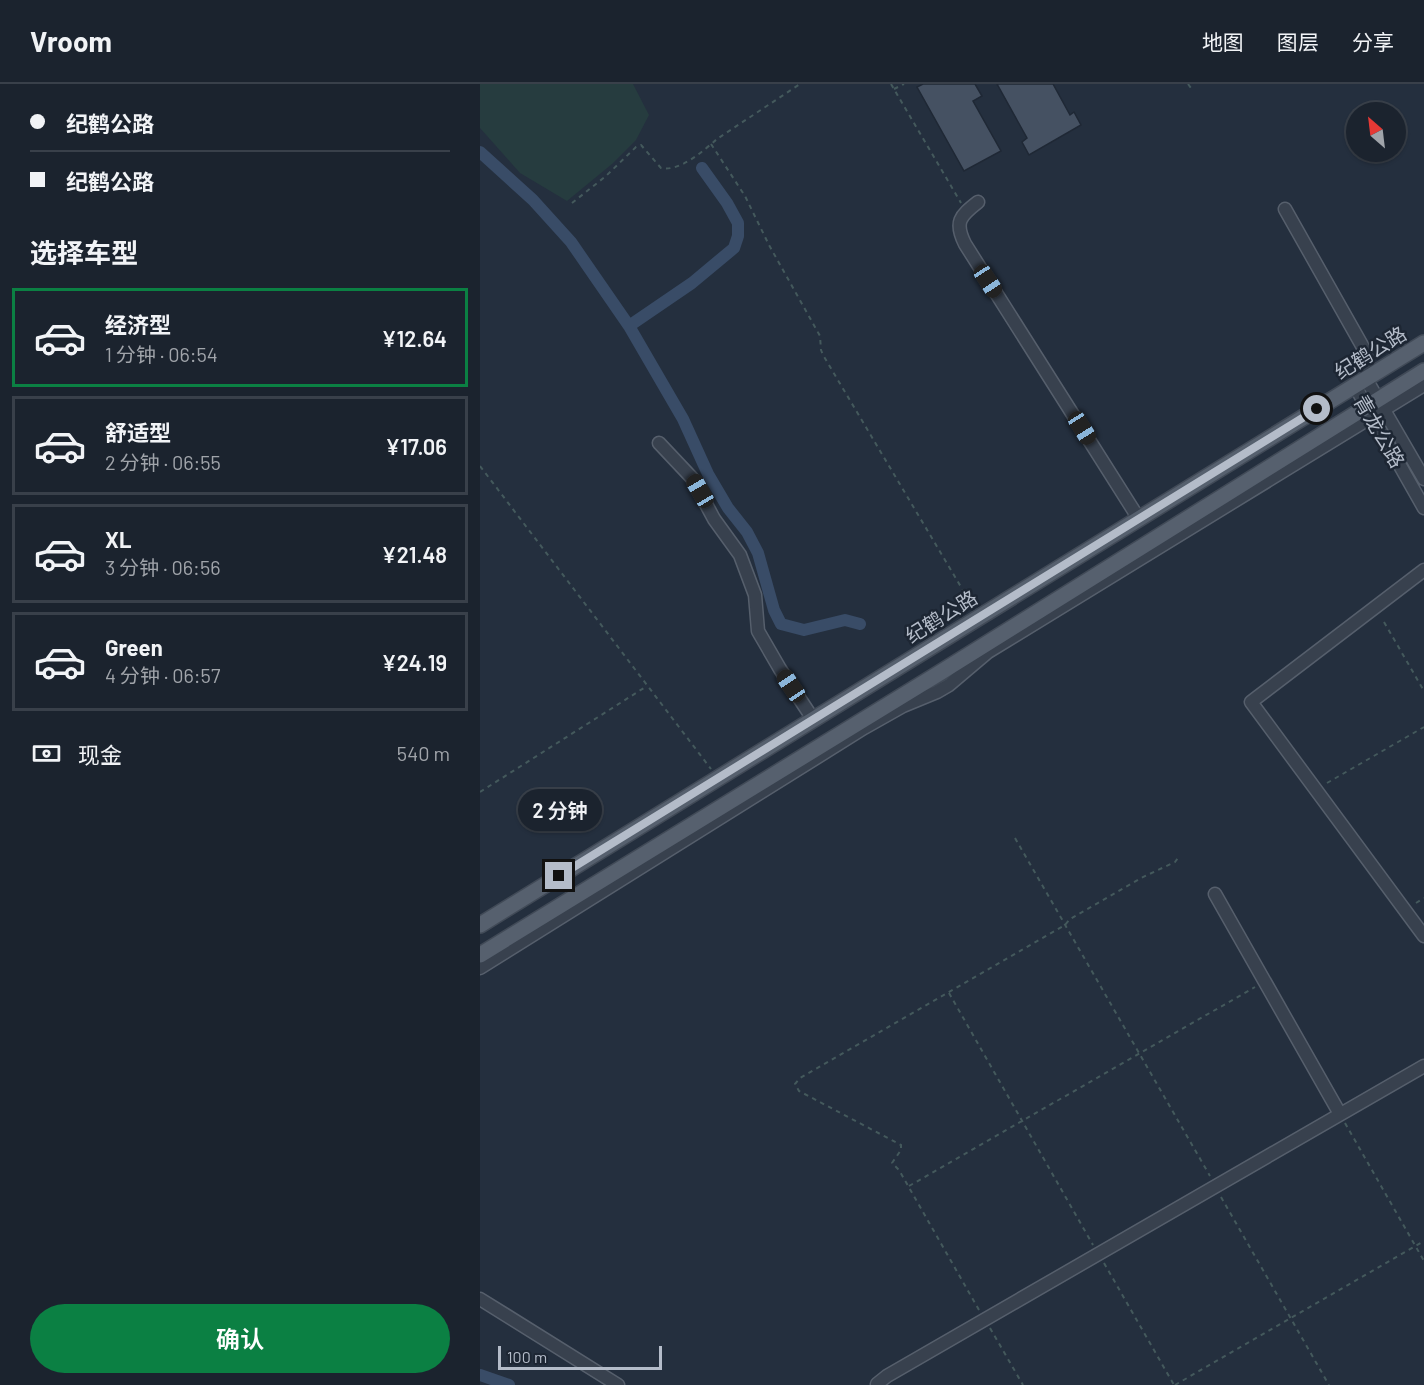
<!DOCTYPE html>
<html lang="zh">
<meta charset="utf-8">
<style>
body{margin:0;font-family:Barlow,"Noto Sans SC",sans-serif;background:#242b36;color:#f1f3f6;height:100vh;display:flex;flex-direction:column;font-size:22px;white-space:nowrap}
*{box-sizing:border-box;margin:0}
p{font-size:20px;color:#a0a4aa}
.icon{flex:none;width:33px;height:33px;fill:none;stroke:currentColor;stroke-width:2;stroke-linecap:round;stroke-linejoin:round}
.map{position:relative;flex:1;overflow:hidden}
.side{display:flex;flex-direction:column;background:#1b232e;width:480px}
.side>*{flex:none}
.top-card{display:grid;align-content:center;height:132px;padding:0 30px;background:#1b232e}
.needle{width:39px;rotate:332deg}
.tools{position:absolute;left:866px;top:18px;display:grid;gap:12px}
.tools a{display:grid;place-items:center;width:60px;height:60px;border-radius:50%;background:#1b232e;box-shadow:0 2px 4px #0004,0 0 0 2px #39404a;font-size:30px}
.scale{position:absolute;left:18px;bottom:15px;width:164px;box-sizing:border-box;padding-left:6px;border:3px solid #b4bcc9;border-top:0;font-size:16px;line-height:21px;white-space:nowrap;color:#b4bcc9;-webkit-text-stroke:4px #1d2633;paint-order:stroke}
.end{position:absolute;width:27px;height:27px;margin:-14px;border:8px solid #b4bcc9;background:#111;box-shadow:0 0 0 3px #111}
.from{border-radius:50%}
.bubble{position:absolute;height:42px;border-radius:21px;background:#1b232e;box-shadow:0 2px 4px #0004,0 0 0 2px #39404a;font-size:20px;font-weight:600;line-height:42px;text-align:center}
.car{position:absolute;width:18px;height:36px;margin:-18px -9px;border-radius:8px;box-shadow:0 0 4px 2px #0007;background:linear-gradient(#222 24%,#8ab4d8 0 40%,#222 0 76%,#8ab4d8 0 86%,#222 0)}
.top-card b{display:flex;align-items:center;gap:21px;height:57px;font-size:22px}
.top-card b+b{border-top:2px solid #39404a}
.top-card i{width:15px;height:15px;background:#f1f3f6}
ul{padding:0;list-style:none}
li{display:flex;align-items:center;gap:18px;height:99px;margin:0 12px 9px;padding:0 18px;border:3px solid #39404a;border-radius:0px}
li div{flex:1}
li b{display:block;font-size:22px}
li em{font-style:normal;font-weight:600}
li.current{border-color:#0b8043}
li>.icon{width:54px;height:54px;stroke-width:1.5}
h2{padding:0 30px;font-size:27px;line-height:72px}
.pay{display:flex;align-items:center;gap:15px;height:66px;padding:0 30px;font-size:22px}
.pay p{margin-inline-start:auto}
.button{display:flex;gap:12px;margin-top:auto;padding:12px 30px}
.button a{flex:1;height:69px;border-radius:36px;background:#0b8043;color:#fff;font-size:24px;font-weight:600;line-height:69px;text-align:center}
header{display:flex;align-items:center;gap:36px;box-sizing:border-box;height:84px;padding:0 30px;background:#1b232e;border-bottom:2px solid #39404a}
header strong{font-size:28px}
nav{display:flex;gap:33px;margin-inline-start:auto;font-size:21px}
main{display:flex;flex:1;min-height:0}
.map>svg:first-child{display:block}
.green{fill:#263c3f}
.lines{fill:none;stroke-linecap:round;stroke-linejoin:round}
.canal{stroke:#394c67;stroke-width:12}
.building{fill:#455162;stroke:#1f2835;stroke-width:1.5}
.minor-casing{stroke:#565f6c;stroke-width:15}
.major-casing{stroke:#414a57;stroke-width:18}
.path{stroke:#44595c;stroke-width:2;stroke-dasharray:4.5 4.5;stroke-linecap:butt}
.minor{stroke:#38414e;stroke-width:12}
.major{stroke:#56606e;stroke-width:15}
.route{stroke:#b4bcc9;stroke-width:8}
.labels{text-anchor:middle;dominant-baseline:central;stroke-width:5;stroke-linejoin:round;paint-order:stroke}
.street-label{font-size:20px;fill:#b4bcc9;stroke:#1d2633}
</style>
<header>
<strong>Vroom</strong>
<nav><a>地图</a><a>图层</a><a>分享</a></nav>
</header>
<main>
<section class="side">
<div class="top-card">
<b><i class="from"></i>纪鹤公路</b>
<b><i></i>纪鹤公路</b>
</div>
<h2>选择车型</h2>
<ul>
<li class="current"><svg class="icon" aria-label="car" viewBox="0 0 24 24"><path d="M5 17H2v-5l4-1 3-4h7l3 4 3 1v5h-3M9 17h6M6 11h13"/><circle cx="7" cy="17" r="2"/><circle cx="17" cy="17" r="2"/></svg><div><b>经济型</b><p>1 分钟 · 06:54</p></div><em>¥12.64</em></li>
<li><svg class="icon" aria-label="car" viewBox="0 0 24 24"><path d="M5 17H2v-5l4-1 3-4h7l3 4 3 1v5h-3M9 17h6M6 11h13"/><circle cx="7" cy="17" r="2"/><circle cx="17" cy="17" r="2"/></svg><div><b>舒适型</b><p>2 分钟 · 06:55</p></div><em>¥17.06</em></li>
<li><svg class="icon" aria-label="car" viewBox="0 0 24 24"><path d="M5 17H2v-5l4-1 3-4h7l3 4 3 1v5h-3M9 17h6M6 11h13"/><circle cx="7" cy="17" r="2"/><circle cx="17" cy="17" r="2"/></svg><div><b>XL</b><p>3 分钟 · 06:56</p></div><em>¥21.48</em></li>
<li><svg class="icon" aria-label="car" viewBox="0 0 24 24"><path d="M5 17H2v-5l4-1 3-4h7l3 4 3 1v5h-3M9 17h6M6 11h13"/><circle cx="7" cy="17" r="2"/><circle cx="17" cy="17" r="2"/></svg><div><b>Green</b><p>4 分钟 · 06:57</p></div><em>¥24.19</em></li>
</ul>
<div class="pay"><svg class="icon" aria-label="cash" viewBox="0 0 24 24"><path d="M3 7h18v10H3z"/><circle cx="12" cy="12" r="2"/></svg>现金<p>540 m</p></div>
<div class="button"><a>确认</a></div>
</section>
<div class="map">
<svg width="944" height="1301" viewBox="0 0 944 1301">
<rect width="100%" height="100%" fill="#242f3e"/>
<path class="green" d="M 0,0 L 153,0 L 169,31 L 156,56 L 132,80 L 87,117 L 40,89 L 0,44 Z"/>
<g class="lines">
<path class="canal" d="M 0,68 L 53,116 L 91,158 L 149,242 L 203,335 L 228,390 L 248,424 L 267,448 L 278,469 L 294,526 L 301,540 L 324,546 L 365,536 L 380,540
M 149,242 L 212,199 L 254,164 L 258,152 L 258,139 L 247,119 L 222,84
M 0,1291 L 29,1301"/>
</g>
<path class="building" d="M 443,0 L 495,0 L 502,12 L 493,17 L 521,67 L 484,87 L 437,3 Z
M 517,0 L 573,0 L 590,31 L 594,28 L 601,41 L 549,71 L 542,58 L 547,54 Z"/>
<g class="lines">
<defs>
<path id="minor" d="M 498,118 C 480,132 474,138 485,160 L 659,435
M 805,125 L 884,265 L 888,280 L 886,295 L 944,395
M 875,302 L 944,424
M 179,359 L 212,394 L 234,435 L 260,471 L 275,511 L 278,547 L 300,585 L 333,635
M 944,486 L 771,618 L 944,852
M 735,810 L 860,1030
M 0,884 L 384,644 L 423,622 L 457,608 L 469,601 L 508,568 L 944,301
M 0,1215 L 138,1301
M 397,1300 L 407,1292 L 944,982"/>
<path id="major" d="M 0,841 L 944,259
M 0,871 L 458,590 L 944,287"/>
</defs>
<use href="#minor" class="minor-casing"/>
<use href="#major" class="major-casing"/>
<path class="path" d="M 411,0 L 481,119
M 708,0 L 711,4
M 414,5 L 424,0
M 231,60 L 265,112 L 289,161 L 340,252 L 341,266 L 343,271 L 487,513
M 92,119 L 126,92 L 156,63 L 161,61 L 181,84 C 200,88 223,67 237,55 L 320,0
M 0,382 L 231,685
M 904,538 L 944,607
M 847,699 L 944,643
M 0,708 L 167,602
M 535,754 L 730,1092
M 936,819 L 944,814
M 469,909 L 613,1161
M 865,1039 L 944,1177
M 429,1102 L 775,903
M 741,1113 L 849,1301
M 624,1179 L 694,1301
M 499,1226 L 419,1086 L 412,1079 L 421,1066 L 421,1061 L 319,1007 L 315,1000 L 320,994 L 585,841 L 590,835 L 661,794 L 695,778 L 698,774
M 510,1244 L 543,1301
M 695,1301 L 944,1157"/>
<use href="#minor" class="minor"/>
<use href="#major" class="major"/>
</g>
<g class="lines">
<path class="route" d="M 79,792 L 837,325"/>
</g>
<g class="labels">
<g class="street-label">
<text transform="translate(890 268) rotate(-32)">纪鹤公路</text>
<text transform="translate(900 347) rotate(60)">青龙公路</text>
<text transform="translate(461 532) rotate(-32)">纪鹤公路</text>
</g>
</g>
</svg>
<div class="tools">
<a><svg class="needle" viewBox="-14 -14 28 28"><path d="M0-13l5 13h-10z" fill="#e53935"/><path d="M0 13l5-13h-10z" fill="#a0a4aa"/></svg></a>
</div>
<div class="scale">100 m</div>
<i class="end from" style="left:837px;top:325px"></i>
<i class="end" style="left:79px;top:792px"></i>
<div class="bubble" style="left:38px;top:705px;width:84px">2 分钟</div>
<i class="car" style="left:508px;top:197px;rotate:147deg"></i>
<i class="car" style="left:602px;top:344px;rotate:148deg"></i>
<i class="car" style="left:220px;top:407px;rotate:330deg"></i>
<i class="car" style="left:311px;top:602px;rotate:326deg"></i>
</div>
</main>
